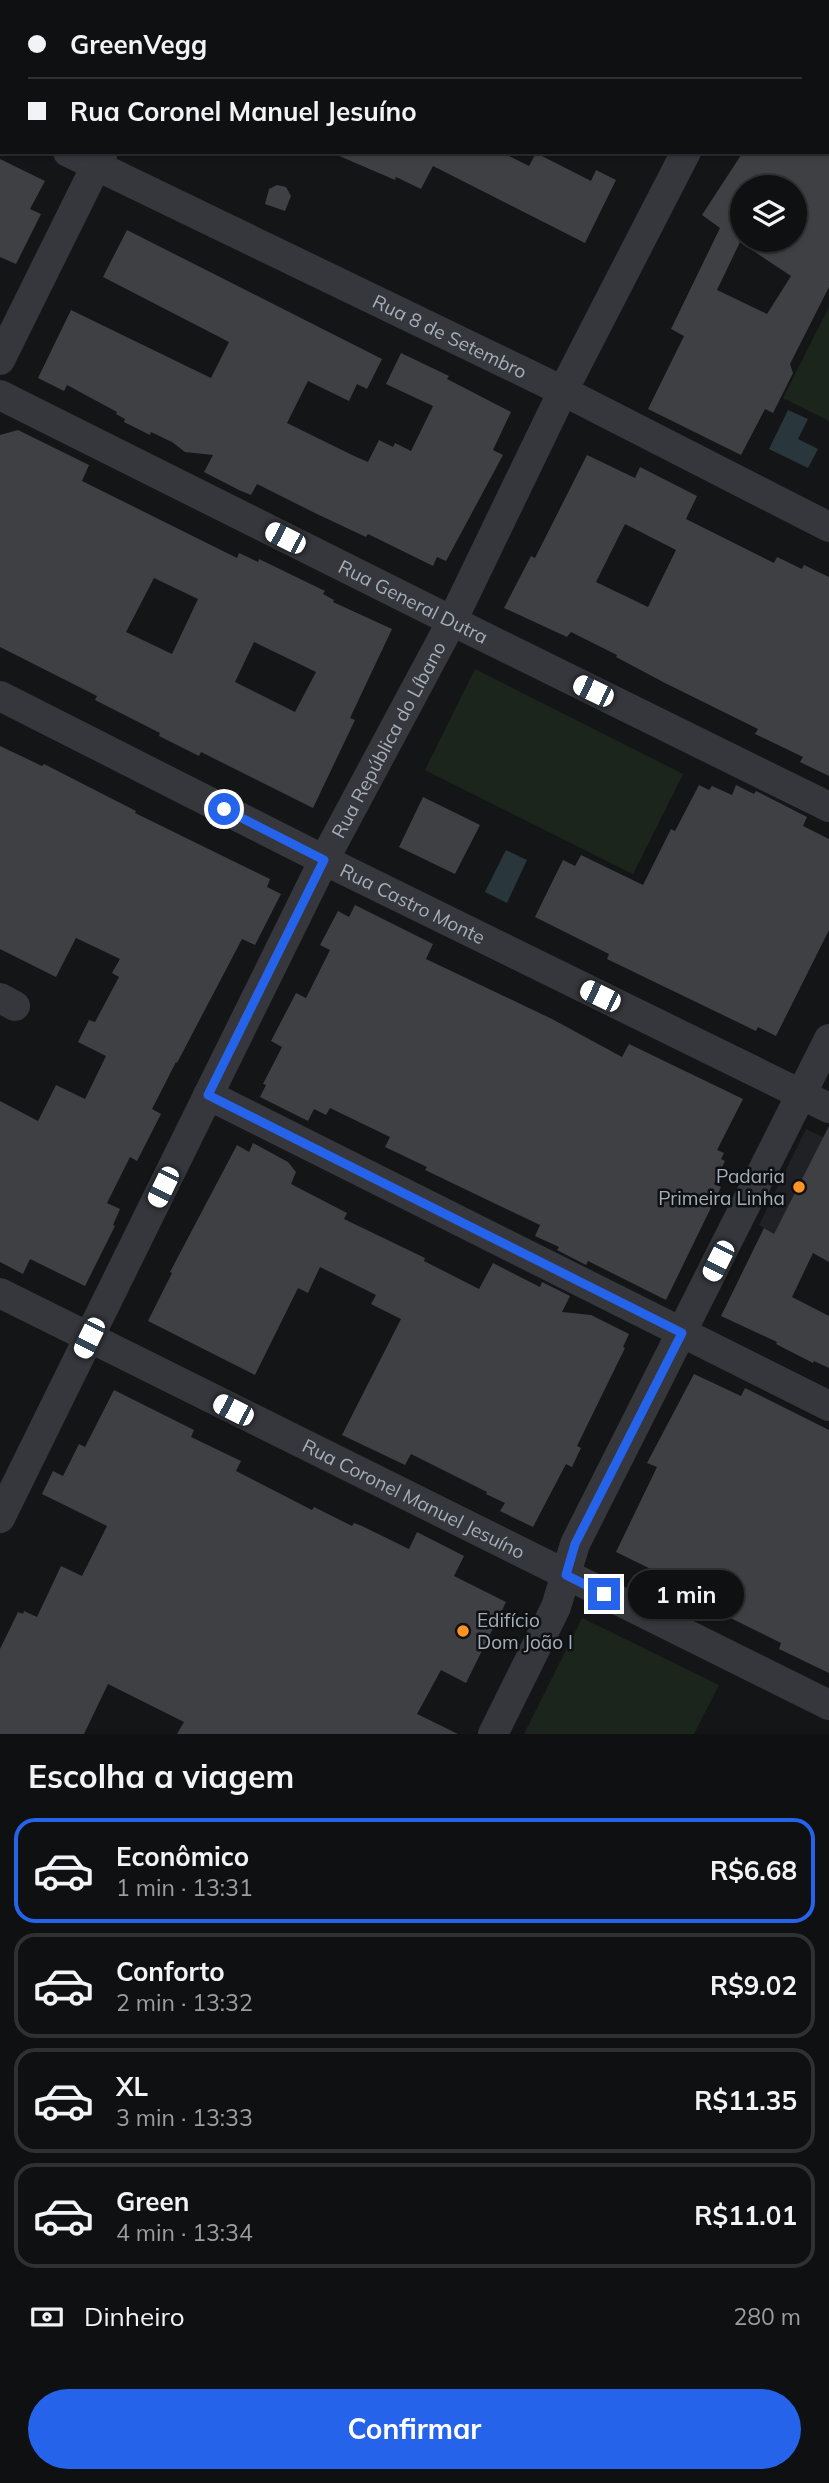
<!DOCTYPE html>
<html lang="pt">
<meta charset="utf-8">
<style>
body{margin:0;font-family:Mulish,sans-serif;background:#1d1e1f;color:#f1f3f6;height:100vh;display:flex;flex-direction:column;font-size:26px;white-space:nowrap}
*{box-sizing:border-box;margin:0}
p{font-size:23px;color:#9b9d9f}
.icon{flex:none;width:38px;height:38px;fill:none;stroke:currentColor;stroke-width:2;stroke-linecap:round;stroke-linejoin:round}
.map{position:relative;height:1734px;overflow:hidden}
.details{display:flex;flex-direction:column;background:#0f1011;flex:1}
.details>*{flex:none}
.top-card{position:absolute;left:0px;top:0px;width:830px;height:154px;box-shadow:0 2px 5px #0004,0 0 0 2px #2f3031;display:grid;align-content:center;height:154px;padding:0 28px;background:#0f1011}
.controls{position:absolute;left:730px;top:175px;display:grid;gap:14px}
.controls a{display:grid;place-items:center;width:77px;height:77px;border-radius:50%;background:#0f1011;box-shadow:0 2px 5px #0004,0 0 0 2px #2f3031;font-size:35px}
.end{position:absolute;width:32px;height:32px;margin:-16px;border:9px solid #2563eb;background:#fff;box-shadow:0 0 0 4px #fff}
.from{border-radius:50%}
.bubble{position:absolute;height:49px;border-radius:24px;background:#0f1011;box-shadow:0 2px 5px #0004,0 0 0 2px #2f3031;font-size:23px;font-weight:700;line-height:49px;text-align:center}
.car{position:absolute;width:21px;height:42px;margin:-21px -10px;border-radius:9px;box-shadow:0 0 5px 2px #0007;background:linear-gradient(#fff 24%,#345 0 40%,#fff 0 76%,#345 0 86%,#fff 0)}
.top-card b{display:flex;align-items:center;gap:24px;height:66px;font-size:26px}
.top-card b+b{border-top:2px solid #2f3031}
.top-card i{width:18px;height:18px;background:#f1f3f6}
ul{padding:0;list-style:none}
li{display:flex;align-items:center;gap:21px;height:105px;margin:0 14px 10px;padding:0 14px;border:4px solid #2f3031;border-radius:21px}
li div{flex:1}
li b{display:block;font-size:26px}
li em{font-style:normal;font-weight:700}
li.active{border-color:#2563eb}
li>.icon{width:63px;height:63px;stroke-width:1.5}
h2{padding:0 28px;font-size:32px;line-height:84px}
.pay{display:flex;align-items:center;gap:18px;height:77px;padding:0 28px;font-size:26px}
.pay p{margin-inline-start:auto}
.cta{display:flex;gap:14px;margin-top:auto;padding:14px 28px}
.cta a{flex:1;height:80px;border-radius:42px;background:#2563eb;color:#fff;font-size:28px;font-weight:700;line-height:80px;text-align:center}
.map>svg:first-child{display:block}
.built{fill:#202124}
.green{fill:#1c251c}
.water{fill:#29363c}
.building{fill:#3e4044;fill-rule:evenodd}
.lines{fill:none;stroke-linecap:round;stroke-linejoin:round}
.minor{stroke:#35373c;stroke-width:30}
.route{stroke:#2563eb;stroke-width:9}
.poi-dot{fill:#ff9324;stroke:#0f1012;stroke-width:2.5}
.labels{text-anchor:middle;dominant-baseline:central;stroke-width:5;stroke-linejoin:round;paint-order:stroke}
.street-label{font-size:19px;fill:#a5aeb8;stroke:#0f1012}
.poi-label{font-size:19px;fill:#a5aeb8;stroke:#0f1012;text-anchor:end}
</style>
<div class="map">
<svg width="829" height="1734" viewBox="0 0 829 1734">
<rect width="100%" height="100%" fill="#141517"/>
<path class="built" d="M 806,1129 L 829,1140 L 774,1234 L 759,1225 Z"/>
<path class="green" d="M 829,307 L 829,421 L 783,398 Z
M 475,669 L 683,774 L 633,874 L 425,770 Z
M 582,1618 L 719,1685 L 694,1734 L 524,1734 Z"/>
<path class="water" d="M 788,410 L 808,419 L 798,439 L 818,449 L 808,468 L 769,449 Z
M 506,850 L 527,860 L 507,903 L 485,892 Z"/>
<path class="building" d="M 330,152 L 501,152 L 529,166 L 536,153 L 591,181 L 596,170 L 616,180 L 585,243 L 433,166 L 421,189 L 396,177 L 395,180 Z
M 743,152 L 829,152 L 829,287 L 790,364 L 793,373 L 773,413 L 765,409 L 741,455 L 648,409 L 684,336 L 671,329 L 720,228 L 702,215 ZM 742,187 L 794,187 L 794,240 L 742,240 ZM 740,242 L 791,276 L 767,314 L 717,290 Z
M 0,159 L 45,181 L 30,209 L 41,214 L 16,264 L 0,257 Z
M 277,185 L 286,187 L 291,196 L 285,211 L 265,204 L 269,189 Z
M 127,230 L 382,359 L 367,389 L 357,384 L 349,401 L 308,381 L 287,423 L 352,455 L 368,462 L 379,440 L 393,447 L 395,443 L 411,451 L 433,406 L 386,384 L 401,353 L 449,376 L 447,379 L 511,412 L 493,450 L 503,455 L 446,561 L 437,557 L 433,566 L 368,534 L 366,537 L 319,515 L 257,484 L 251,495 L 239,490 L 204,472 L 213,455 L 185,452 L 172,442 L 151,432 L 150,435 L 124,422 L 125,419 L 116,414 L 117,412 L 67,385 L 64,391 L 38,378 L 71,310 L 211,378 L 229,342 L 103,277 Z
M 18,430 L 89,465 L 82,481 L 237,558 L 239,553 L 258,562 L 259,559 L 325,591 L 323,594 L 334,600 L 333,602 L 392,629 L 350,718 L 355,720 L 313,808 L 201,752 L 199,756 L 159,736 L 160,733 L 95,700 L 97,696 L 0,647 L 0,435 ZM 154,578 L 198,599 L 172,654 L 126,632 ZM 254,642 L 316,672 L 295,712 L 235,682 Z
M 587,455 L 635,478 L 640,467 L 697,496 L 686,519 L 774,563 L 777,557 L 802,569 L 804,565 L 829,577 L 829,776 L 800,762 L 803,757 L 755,734 L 758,729 L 665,683 L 616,657 L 617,655 L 571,632 L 567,637 L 504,608 L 531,556 L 535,558 ZM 625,524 L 676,550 L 648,607 L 596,582 Z
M 0,746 L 42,766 L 44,764 L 136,811 L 135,813 L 270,879 L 267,887 L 281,894 L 255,945 L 242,939 L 177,1063 L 176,1062 L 152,1109 L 161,1114 L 137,1161 L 130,1157 L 107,1203 L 120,1209 L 113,1225 L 115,1226 L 85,1286 L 30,1259 L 23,1274 L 0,1262 L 0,1101 L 38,1121 L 56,1085 L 85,1099 L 106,1056 L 78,1042 L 89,1020 L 95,1022 L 119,977 L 112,973 L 120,959 L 76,938 L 56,977 L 0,949 Z
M 699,785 L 709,790 L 712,786 L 732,795 L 736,785 L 754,794 L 756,791 L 807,817 L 803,826 L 829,839 L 829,930 L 776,1036 L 758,1027 L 756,1031 L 607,959 L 609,954 L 535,917 L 563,860 L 575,866 L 581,855 L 643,885 L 671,829 L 675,831 Z
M 423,797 L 480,825 L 455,874 L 399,847 Z
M 355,905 L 433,944 L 426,959 L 552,1019 L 622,1057 L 629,1044 L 743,1099 L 717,1150 L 724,1153 L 721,1159 L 725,1161 L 714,1184 L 721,1187 L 666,1300 L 588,1261 L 586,1265 L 557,1250 L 559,1247 L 535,1236 L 540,1225 L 425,1170 L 427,1167 L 385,1147 L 390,1137 L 330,1108 L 326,1115 L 314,1109 L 308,1121 L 260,1097 L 266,1085 L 263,1084 L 282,1047 L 271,1041 L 296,993 L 306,998 L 330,950 L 320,945 L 338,911 L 349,917 Z
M 829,1126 L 829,1262 L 813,1253 L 792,1297 L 829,1316 L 829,1368 L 814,1361 L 813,1363 L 776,1344 L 777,1342 L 721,1316 L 764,1228 L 774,1234 Z
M 253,1143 L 288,1162 L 296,1172 L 291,1184 L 347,1213 L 344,1219 L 425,1258 L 424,1261 L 479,1289 L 493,1263 L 540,1287 L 542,1282 L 570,1296 L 562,1312 L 591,1315 L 629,1334 L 623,1347 L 625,1348 L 577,1446 L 581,1448 L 572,1467 L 566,1464 L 533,1527 L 500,1511 L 505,1503 L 486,1494 L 487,1492 L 411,1454 L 405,1465 L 342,1435 L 401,1319 L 371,1304 L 376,1295 L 320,1267 L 308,1293 L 298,1288 L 255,1375 L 148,1321 L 172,1273 L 170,1272 L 237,1145 L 249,1152 Z
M 694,1374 L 741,1396 L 745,1388 L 829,1430 L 829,1673 L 779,1649 L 781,1643 L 700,1603 L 704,1595 L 616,1552 L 657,1467 L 647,1463 Z
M 114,1390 L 194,1430 L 191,1437 L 241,1461 L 236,1471 L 312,1510 L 314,1507 L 352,1526 L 354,1523 L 362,1526 L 409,1549 L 417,1532 L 464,1556 L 454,1576 L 506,1602 L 466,1683 L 441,1670 L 417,1714 L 458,1734 L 177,1734 L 184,1722 L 108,1684 L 84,1734 L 0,1734 L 0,1649 L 18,1612 L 23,1614 L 24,1611 L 37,1617 L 61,1566 L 82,1576 L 107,1526 L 42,1494 L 53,1471 L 63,1476 L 79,1444 L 85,1447 Z"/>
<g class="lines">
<g class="minor">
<path d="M 177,2 L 178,0"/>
<path d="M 763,2 L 764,0"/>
<path d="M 0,117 L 2,118"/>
<path id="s1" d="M 68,152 L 563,391 L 829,527"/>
<path d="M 0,360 L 103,152"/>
<path id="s2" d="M 0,395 L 452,621 L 829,807"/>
<path id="s3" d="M 0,696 L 324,860 L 829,1108"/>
<path d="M 0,998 L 15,1006"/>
<path d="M 208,1095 L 829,1406"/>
<path id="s4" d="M 0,1293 L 829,1705"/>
<path id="s5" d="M 0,1518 L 324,860 L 452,621 L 563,391 L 686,152"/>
<path d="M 493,1734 L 556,1607 L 575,1544 L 829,1039"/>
</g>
</g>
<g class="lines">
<path class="route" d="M 224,809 L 324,860 L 208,1095 L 682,1333 L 575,1544 L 566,1575 L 604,1594"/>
</g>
<g class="poi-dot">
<circle cx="799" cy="1187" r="7"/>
<circle cx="463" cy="1631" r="7"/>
</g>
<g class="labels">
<g class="street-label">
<text stroke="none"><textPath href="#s1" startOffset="424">Rua 8 de Setembro</textPath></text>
<text stroke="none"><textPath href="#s2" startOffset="462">Rua General Dutra</textPath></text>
<text stroke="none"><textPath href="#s5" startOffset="870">Rua República do Líbano</textPath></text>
<text stroke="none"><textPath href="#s3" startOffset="462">Rua Castro Monte</textPath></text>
<text stroke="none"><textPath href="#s4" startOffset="462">Rua Coronel Manuel Jesuíno</textPath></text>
</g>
<g class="poi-label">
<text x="785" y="1176">Padaria<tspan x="785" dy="22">Primeira Linha</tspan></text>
<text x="477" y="1620" text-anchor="start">Edifício<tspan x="477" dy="22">Dom João I</tspan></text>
</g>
</g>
</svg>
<div class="controls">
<a><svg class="icon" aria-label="layers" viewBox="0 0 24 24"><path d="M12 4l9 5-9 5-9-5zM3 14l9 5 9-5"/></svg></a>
</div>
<i class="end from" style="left:224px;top:809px"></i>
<i class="end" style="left:604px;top:1594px"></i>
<div class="bubble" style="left:628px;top:1570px;width:116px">1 min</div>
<i class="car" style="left:285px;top:538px;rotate:297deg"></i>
<i class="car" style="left:593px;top:691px;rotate:296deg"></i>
<i class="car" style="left:600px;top:996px;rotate:296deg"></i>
<i class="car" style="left:163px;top:1187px;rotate:206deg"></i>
<i class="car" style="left:718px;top:1261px;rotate:207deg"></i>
<i class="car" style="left:89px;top:1338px;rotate:206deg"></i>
<i class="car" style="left:233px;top:1410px;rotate:297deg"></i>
<div class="top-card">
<b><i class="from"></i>GreenVegg</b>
<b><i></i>Rua Coronel Manuel Jesuíno</b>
</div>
</div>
<section class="details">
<h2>Escolha a viagem</h2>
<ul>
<li class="active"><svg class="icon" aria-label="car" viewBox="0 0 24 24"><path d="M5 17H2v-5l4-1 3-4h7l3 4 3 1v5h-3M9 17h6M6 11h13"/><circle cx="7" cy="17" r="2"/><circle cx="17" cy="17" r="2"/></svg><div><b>Econômico</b><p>1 min · 13:31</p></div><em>R$6.68</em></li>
<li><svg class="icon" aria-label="car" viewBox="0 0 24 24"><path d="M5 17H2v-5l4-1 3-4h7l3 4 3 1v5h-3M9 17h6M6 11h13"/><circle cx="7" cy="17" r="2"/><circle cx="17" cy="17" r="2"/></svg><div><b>Conforto</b><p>2 min · 13:32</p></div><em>R$9.02</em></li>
<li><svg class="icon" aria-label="car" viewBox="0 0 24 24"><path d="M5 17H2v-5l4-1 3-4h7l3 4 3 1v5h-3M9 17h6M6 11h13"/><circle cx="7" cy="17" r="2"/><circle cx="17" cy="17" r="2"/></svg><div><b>XL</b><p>3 min · 13:33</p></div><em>R$11.35</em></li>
<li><svg class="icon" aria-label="car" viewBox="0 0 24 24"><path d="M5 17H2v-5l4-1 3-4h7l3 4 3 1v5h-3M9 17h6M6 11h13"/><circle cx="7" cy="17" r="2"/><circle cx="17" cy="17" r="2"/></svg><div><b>Green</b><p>4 min · 13:34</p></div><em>R$11.01</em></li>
</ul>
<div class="pay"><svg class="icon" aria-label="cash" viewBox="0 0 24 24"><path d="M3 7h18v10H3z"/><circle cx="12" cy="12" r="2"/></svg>Dinheiro<p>280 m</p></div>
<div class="cta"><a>Confirmar</a></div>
</section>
